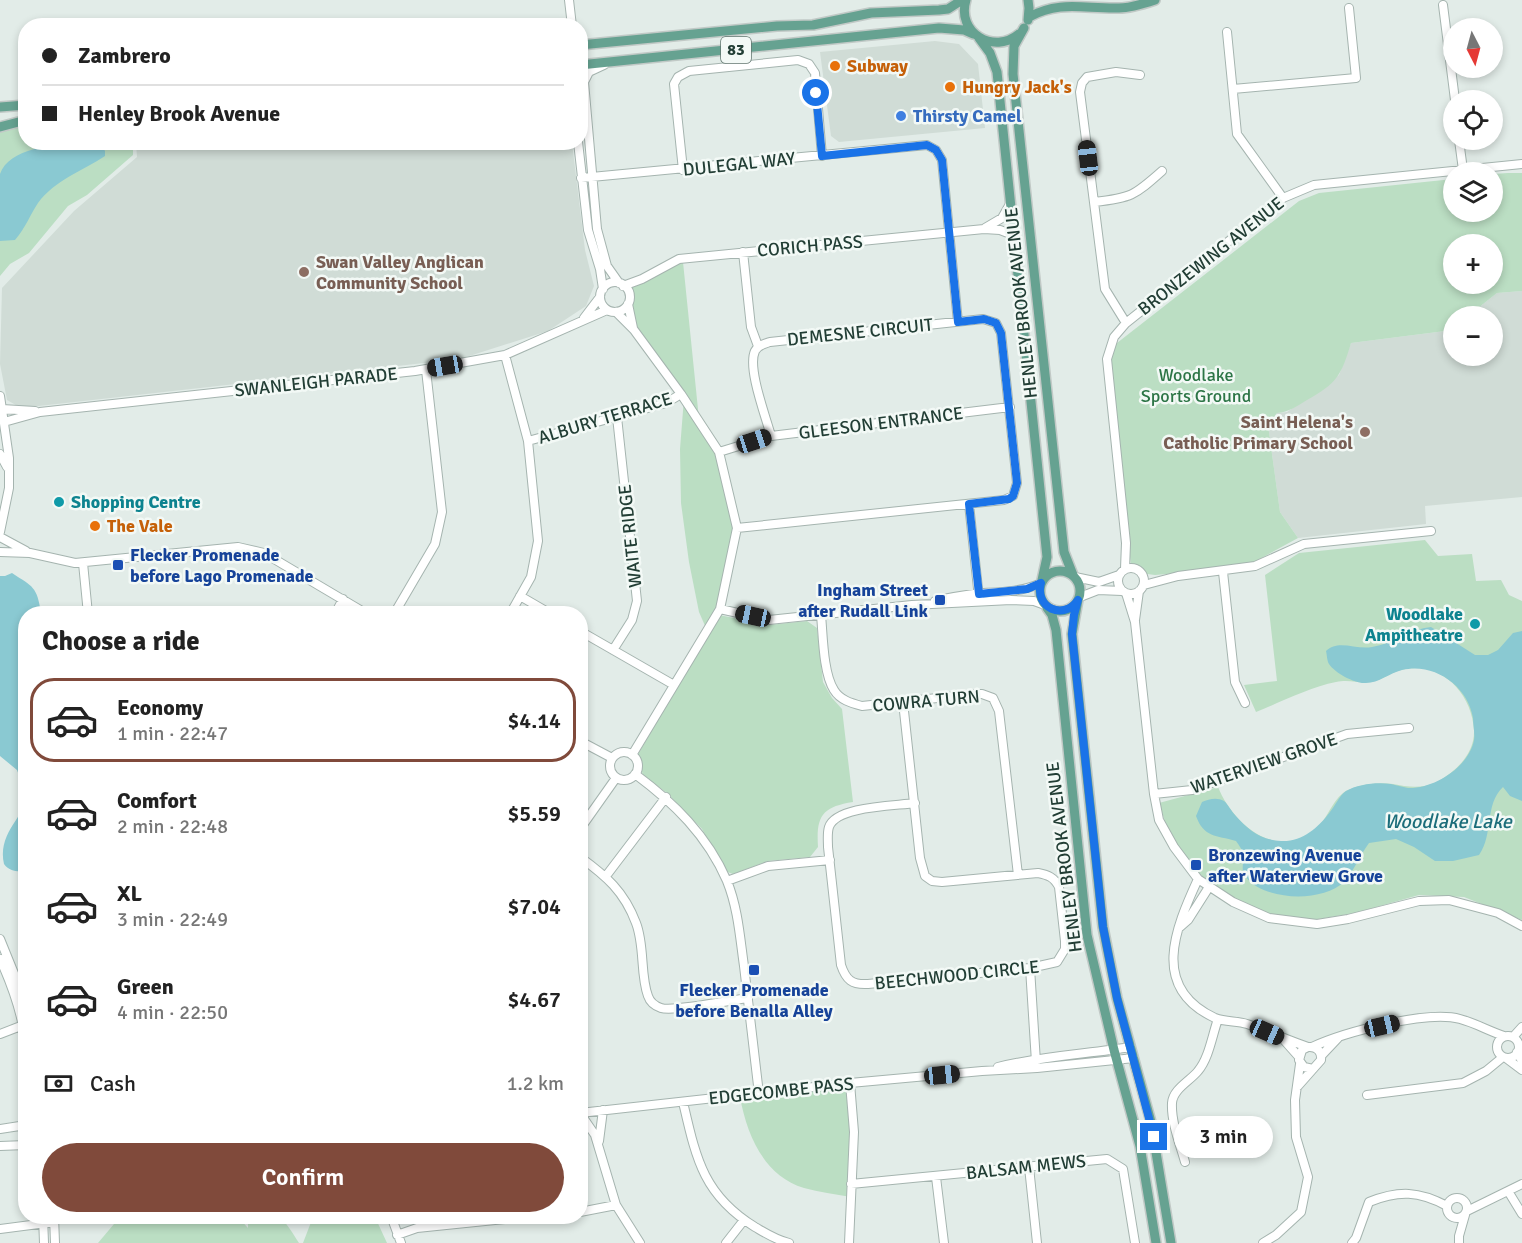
<!DOCTYPE html>
<meta charset="utf-8">
<style>
body{margin:0;font-family:Signika,sans-serif;background:#f2f2f2;color:#222;height:100vh;display:flex;flex-direction:column;font-size:22px;white-space:nowrap}
*{box-sizing:border-box;margin:0}
p{font-size:20px;color:#767676}
.icon{flex:none;width:33px;height:33px;fill:none;stroke:currentColor;stroke-width:2;stroke-linecap:round;stroke-linejoin:round}
.map{position:relative;flex:1;overflow:hidden}
.panel{position:absolute;left:18px;top:606px;width:570px;height:618px;display:flex;flex-direction:column;background:#fff;border-radius:24px;box-shadow:0 3px 9px #0003}
.panel>*{flex:none}
.top-card{position:absolute;left:18px;top:18px;width:570px;height:132px;border-radius:24px;box-shadow:0 3px 9px #0003;display:grid;align-content:center;height:132px;padding:0 24px;background:#fff}
.needle{width:39px;rotate:174deg}
.buttons{position:absolute;left:1443px;top:18px;display:grid;gap:12px}
.buttons a{display:grid;place-items:center;width:60px;height:60px;border-radius:50%;background:#fff;box-shadow:0 3px 9px #0003;font-size:30px}
.end{position:absolute;width:27px;height:27px;margin:-14px;border:8px solid #1a73e8;background:#fff;box-shadow:0 0 0 3px #fff}
.from{border-radius:50%}
.bubble{position:absolute;height:42px;border-radius:21px;background:#fff;box-shadow:0 3px 9px #0003;font-size:20px;font-weight:600;line-height:42px;text-align:center}
.car{position:absolute;width:18px;height:36px;margin:-18px -9px;border-radius:8px;box-shadow:0 0 4px 2px #0007;background:linear-gradient(#222 24%,#8ab4d8 0 40%,#222 0 76%,#8ab4d8 0 86%,#222 0)}
.top-card b{display:flex;align-items:center;gap:21px;height:57px;font-size:22px}
.top-card b+b{border-top:2px solid #e0e0e0}
.top-card i{width:15px;height:15px;background:#222}
ul{padding:0;list-style:none}
li{display:flex;align-items:center;gap:18px;height:84px;margin:0 12px 9px;padding:0 12px;border:3px solid transparent;border-radius:24px}
li div{flex:1}
li b{display:block;font-size:22px}
li em{font-style:normal;font-weight:600}
li.current{border-color:#804a3b}
li>.icon{width:54px;height:54px;stroke-width:1.5}
h2{padding:0 24px;font-size:27px;line-height:72px}
.pay{display:flex;align-items:center;gap:15px;height:66px;padding:0 24px;font-size:22px}
.pay p{margin-inline-start:auto}
.cta{display:flex;gap:12px;margin-top:auto;padding:12px 24px}
.cta a{flex:1;height:69px;border-radius:36px;background:#804a3b;color:#fff;font-size:24px;font-weight:600;line-height:69px;text-align:center}
.map>svg:first-child{display:block}
.built{fill:#d0dcd6}
.green{fill:#bbdec3;fill-rule:evenodd}
.water{fill:#8ac9d2}
.lines{fill:none;stroke-linecap:round;stroke-linejoin:round}
.minor-casing{stroke:#a5b4af;stroke-width:10}
.major-casing{stroke:#c1c9c6;stroke-width:12}
.minor{stroke:#fff;stroke-width:8}
.major{stroke:#66a291;stroke-width:9}
.route{stroke:#1a73e8;stroke-width:8}
.food-dot{fill:#e8710a;stroke:#f3f9f6;stroke-width:2}
.shop-dot{fill:#3f7fe0;stroke:#f3f9f6;stroke-width:2}
.education-dot{fill:#8d6e63;stroke:#f3f9f6;stroke-width:2}
.culture-dot{fill:#0f9aa8;stroke:#f3f9f6;stroke-width:2}
.transit-dot{fill:#1a4fb4;stroke:#f3f9f6;stroke-width:2}
.labels{text-anchor:middle;dominant-baseline:central;stroke-width:5;stroke-linejoin:round;paint-order:stroke}
.shield{fill:#f3f9f6;stroke:#61766f;stroke-width:1.5}
.shield-label{font-size:16px;font-weight:bold;fill:#223e35}
.food-label{font-size:18px;font-weight:bold;fill:#c56008;stroke:#f3f9f6;text-anchor:start}
.shop-label{font-size:18px;font-weight:bold;fill:#366cbe;stroke:#f3f9f6;text-anchor:start}
.street-label{font-size:18px;fill:#223e35;stroke:#f3f9f6}
.education-label{font-size:18px;font-weight:bold;fill:#785e54;stroke:#f3f9f6;text-anchor:start}
.park-label{font-size:18px;fill:#2c7546;stroke:#f3f9f6}
.culture-label{font-size:18px;font-weight:bold;fill:#0d838f;stroke:#f3f9f6;text-anchor:start}
.transit-label{font-size:18px;font-weight:bold;fill:#164399;stroke:#f3f9f6;text-anchor:start}
.water-label{font-size:20px;font-style:italic;fill:#1c6d7a;stroke:#f3f9f6}
</style>
<div class="map">
<svg width="1522" height="1243" viewBox="0 0 1522 1243">
<rect width="100%" height="100%" fill="#e2ece8"/>
<path class="built" d="M 935,41 L 959,44 L 978,64 L 985,128 L 839,142 L 831,136 L 820,52 Z
M 136,143 L 572,143 L 585,250 L 594,286 L 586,306 L 548,331 L 460,359 L 21,408 L 7,400 L 0,364 L 2,288 L 74,211 L 137,157 Z
M 1522,291 L 1522,497 L 1425,506 L 1426,524 L 1298,538 L 1280,512 L 1268,425 L 1277,413 L 1287,412 L 1339,375 L 1351,343 L 1453,330 L 1454,356 L 1492,356 L 1492,316 L 1468,316 L 1497,293 Z"/>
<path class="green" d="M 25,120 L 26,142 L 133,143 L 133,155 L 87,195 L 68,206 L 29,253 L 10,264 L 0,276 L 0,131 Z
M 1508,173 L 1522,173 L 1522,291 L 1497,293 L 1468,316 L 1454,316 L 1453,330 L 1351,343 C 1341,376 1337,383 1307,400 C 1297,406 1289,412 1277,413 L 1268,425 L 1280,512 L 1298,538 L 1252,563 L 1224,569 L 1155,575 L 1140,573 L 1131,566 L 1110,365 L 1111,353 L 1117,343 L 1299,201 L 1319,193 L 1453,179 L 1454,212 L 1492,212 L 1493,174 ZM 1454,244 L 1492,244 L 1492,284 L 1454,284 Z
M 683,262 L 699,419 L 719,451 L 727,480 L 733,529 L 717,609 L 706,628 L 699,612 L 689,562 L 681,503 L 680,449 L 684,398 L 637,339 L 623,310 C 628,303 628,298 626,291 L 656,271 Z
M 1425,540 L 1438,556 L 1472,554 L 1476,581 L 1501,580 L 1509,595 L 1522,601 L 1522,920 L 1464,897 L 1419,895 L 1355,913 L 1312,920 L 1273,916 L 1224,895 L 1193,868 L 1169,834 L 1159,803 L 1218,787 C 1233,824 1277,863 1317,828 C 1328,818 1334,796 1348,790 C 1362,784 1378,782 1393,784 C 1408,787 1422,789 1437,782 C 1457,771 1475,753 1474,730 C 1472,693 1440,659 1401,670 C 1390,673 1382,680 1371,682 C 1359,684 1350,679 1336,682 C 1310,687 1281,702 1256,712 L 1244,685 L 1277,681 L 1265,575 L 1299,553 Z
M 719,615 L 769,625 L 807,621 L 817,628 L 823,682 L 832,698 L 842,709 L 853,802 C 822,807 816,816 818,847 L 810,857 L 768,861 L 733,874 L 725,871 L 702,829 L 667,793 L 643,775 L 637,756 Z
M 851,1086 L 851,1197 C 835,1194 819,1192 804,1188 C 764,1176 747,1135 740,1097 Z
M 113,1216 L 238,1217 L 248,1228 L 248,1217 C 283,1216 280,1213 299,1243 L 98,1243 L 114,1224 Z
M 313,1217 L 375,1217 L 387,1243 L 303,1243 Z"/>
<path class="water" d="M 76,143 L 102,146 L 105,151 L 105,156 C 82,171 55,180 38,203 C 30,215 26,227 15,240 L 0,241 L 0,174 C 9,148 53,145 76,143 Z
M 12,573 C 33,587 37,586 41,613 L 26,614 L 25,792 L 17,770 L 0,756 L 0,576 L 5,576 Z
M 1431,627 L 1475,655 L 1488,655 L 1498,650 L 1513,633 L 1522,631 L 1522,801 L 1510,796 L 1503,787 C 1484,805 1494,834 1479,855 L 1453,861 L 1435,861 L 1414,847 L 1396,839 L 1369,843 C 1360,855 1354,871 1344,882 C 1322,903 1263,901 1245,876 C 1240,868 1245,861 1243,853 C 1242,849 1238,844 1236,841 C 1216,835 1204,838 1196,816 L 1202,802 C 1209,799 1217,797 1224,801 C 1228,804 1231,811 1235,815 C 1248,830 1261,840 1281,841 C 1302,842 1318,828 1330,812 C 1335,806 1339,796 1346,791 C 1358,784 1377,782 1391,784 C 1396,785 1402,787 1408,788 C 1434,789 1469,767 1474,740 C 1475,733 1473,725 1473,718 C 1468,686 1434,662 1402,670 C 1389,673 1378,684 1364,683 C 1354,683 1335,673 1329,664 C 1327,661 1327,655 1326,651 C 1338,639 1356,650 1372,647 C 1393,644 1410,629 1431,627 Z
M 25,798 L 25,871 C 17,872 9,871 4,864 C 0,847 7,833 16,820 C 21,813 23,806 25,798 Z"/>
<g class="lines">
<defs>
<path id="minor" d="M 569,0 L 572,26
M 1443,5 L 1455,100
M 1227,32 L 1237,134 L 1283,198
M 604,65 L 589,72 L 584,82 L 597,229 L 607,266 L 619,283
M 1233,89 L 1356,78 L 1349,8
M 1459,140 L 1463,170
M 578,142 L 588,230 L 600,269 L 603,289
M 683,170 L 674,84 L 678,77 L 689,71 L 798,60 L 809,64 L 815,73 L 822,156
M 581,178 L 927,145 L 936,150 L 942,160 L 958,322
M 1094,202 C 1131,198 1134,196 1162,171
M 985,228 L 1002,218 L 1010,204
M 743,252 L 751,327 L 758,346
M600 297a15 15 0 1 1 30 0a15 15 0 1 1-30 0Z
M 623,286 L 642,279 L 679,259 L 984,229 L 1000,230 L 1013,235
M 628,304 L 633,328
M 616,312 L 634,330 L 681,394 L 719,452 L 737,528 L 720,609 L 632,755
M 584,318 L 600,297
M 1126,323 L 1105,289 L 1080,92 L 1082,83 L 1087,77 L 1116,72 L 1140,75
M 505,355 L 528,441 L 538,541 L 531,577 L 510,614
M 0,396 L 9,458 L 9,488 L 0,532
M 0,411 L 2,409 L 35,411
M 0,420 L 4,422 L 40,412 L 415,371 L 505,355 L 607,310
M 528,441 L 666,403 L 681,394
M 719,452 L 771,436 L 1010,407
M 0,454 L 7,467
M 969,504 L 979,598
M 737,528 L 1004,500 L 1013,496 L 1017,483 L 1001,333 L 996,323 L 983,319 L 770,342 C 764,344 758,345 755,351 C 747,368 766,417 771,436
M 0,537 L 26,551
M 0,552 L 30,553 L 75,563 L 238,547 L 264,553 L 367,614
M 83,563 L 88,614
M1118 581a13 13 0 1 1 26 0a13 13 0 1 1-26 0Z
M 1125,569 L 1126,543 L 1107,359 L 1114,337 L 1126,323 L 1283,198 L 1314,185 L 1522,164
M 1223,572 L 1235,682 L 1245,703
M 1075,577 L 1099,582 L 1119,575
M 1144,585 L 1178,576 L 1255,566 L 1304,544 L 1431,531
M 1126,593 L 1135,622 L 1154,794 L 1159,820 L 1174,847 L 1198,879 L 1233,902 L 1269,918 L 1317,924 L 1348,919 L 1419,901 L 1449,900 L 1498,913 L 1522,926
M 520,596 L 551,614
M 1080,597 L 1098,590 L 1122,591
M 935,601 C 950,597 965,595 981,593 C 1001,592 1022,592 1041,583
M 720,609 L 769,620 L 912,605 L 1011,600 L 1034,601 L 1045,605
M 335,614 L 343,599
M 394,614 L 435,544 L 442,512 L 426,370
M 821,615 C 823,635 823,673 834,690 C 840,700 851,703 862,706 L 975,694 L 982,694 L 993,698 L 999,711 L 1018,875
M 1135,620 L 1139,591
M 580,631 L 674,685
M 613,650 L 632,620 L 637,601 L 617,417
M 903,702 L 920,858 L 925,876 L 932,881 L 942,882 L 1038,873 C 1048,875 1054,877 1059,887 L 1065,941 L 1065,949 L 1057,962 L 1030,968 L 868,984 C 852,985 846,980 841,965 L 828,847 C 828,841 827,833 829,827 C 836,806 895,806 915,803
M 580,741 L 612,758
M610 766a14 14 0 1 1 28 0a14 14 0 1 1-28 0Z
M 635,774 C 674,803 707,835 727,881 C 738,908 740,938 744,966 C 749,1009 754,1052 759,1094
M 1154,794 L 1192,790 L 1347,734 L 1409,728
M 580,829 L 616,778
M 580,857 C 606,876 624,891 636,923 C 645,946 640,975 648,996 C 650,1002 655,1006 661,1008 C 673,1012 732,1000 748,998
M 606,876 L 666,797
M 1198,879 C 1175,929 1150,988 1215,1018 C 1225,1022 1237,1021 1247,1024 C 1268,1031 1287,1040 1308,1047
M 727,881 L 768,866 L 830,860
M 1180,927 L 1188,920 L 1209,887
M 0,939 L 26,1003
M 0,959 C 12,985 22,1014 26,1043
M 1030,968 L 1036,1062
M 0,1034 L 26,1024
M1497 1047a11 11 0 1 1 22 0a11 11 0 1 1-22 0Z
M 1513,1037 L 1522,1027
M 1283,1039 L 1299,1057
M 1312,1047 C 1345,1032 1427,1010 1460,1019 C 1475,1023 1489,1031 1504,1036
M 1517,1052 L 1522,1061
M 1321,1056 L 1338,1038
M 1506,1058 L 1522,1070
M 998,1067 C 1041,1056 1087,1054 1131,1047
M 1298,1086 L 1321,1060 C 1322,1052 1317,1046 1308,1047 L 1302,1050 L 1299,1060 L 1304,1067 L 1313,1069
M 1367,1095 L 1463,1083 L 1486,1071 L 1503,1057
M 683,1102 C 696,1158 703,1195 755,1227 C 767,1234 776,1240 789,1243
M 580,1113 L 850,1083 L 982,1071 L 1037,1068 L 1134,1058
M 580,1113 L 595,1135 L 616,1205 L 640,1243
M 26,1127 L 24,1133 L 26,1140
M 0,1129 L 26,1125
M 599,1141 L 603,1110
M 0,1146 L 26,1145
M 1185,1162 C 1180,1144 1171,1122 1172,1103 C 1173,1089 1190,1081 1198,1071 C 1209,1058 1212,1036 1218,1019
M 1029,1167 L 1037,1243
M 936,1177 L 944,1243
M 851,1184 L 1107,1159 L 1123,1169 L 1135,1243
M 1508,1191 L 1522,1214
M1447 1208a10 10 0 1 1 20 0a10 10 0 1 1-20 0Z
M 1467,1211 L 1522,1184
M 580,1212 L 616,1205
M 43,1216 L 44,1243
M 54,1216 L 55,1243
M 391,1216 L 401,1243
M 0,1229 L 54,1222
M 397,1235 L 417,1228 L 535,1216
M 726,1243 L 744,1220
M 849,1243 L 854,1132 L 850,1083
M 1263,1243 L 1276,1235 L 1301,1212 L 1308,1177 L 1296,1137 L 1295,1100 L 1300,1064
M 1352,1243 L 1356,1238 L 1369,1202 C 1399,1190 1419,1191 1447,1206
M 1459,1243 L 1459,1236 L 1465,1215"/>
<path id="major" d="M 966,0 C 956,33 994,55 1019,34
M 1028,0 L 1029,8 L 1028,20
M 1029,17 C 1060,0 1084,9 1119,8 C 1131,8 1143,4 1155,0
M 1024,28 L 1014,46 L 1013,74 L 1064,552 L 1073,575
M 979,38 L 990,53 L 997,72 L 1047,557 L 1042,580
M 580,45 L 777,26 L 813,25 L 871,13 L 939,10 L 948,9 L 962,0
M 580,65 L 939,28 L 964,30 L 973,34
M 0,107 L 26,105
M 0,127 L 26,120
M1040 591a20 20 0 1 1 40 0a20 20 0 1 1-40 0Z
M 1078,600 L 1072,634 L 1103,927 L 1117,998 L 1151,1122 L 1171,1243
M 1047,608 L 1052,615 L 1056,630 L 1087,935 L 1114,1050 L 1140,1146 L 1156,1243"/>
</defs>
<use href="#minor" class="minor-casing"/>
<use href="#major" class="major-casing"/>
<use href="#minor" class="minor"/>
<use href="#major" class="major"/>
</g>
<g class="lines">
<path class="route" d="M 816,93 L 822,156 L 927,145 L 936,150 L 942,160 L 958,322 L 984,319 L 996,323 L 1001,333 L 1017,483 L 1013,496 L 1009,499 L 969,504 L 979,594 L 1027,589 L 1041,583 C 1034,608 1064,621 1078,600 L 1074,615 L 1072,634 L 1103,927 L 1117,998 L 1154,1137"/>
</g>
<g class="food-dot">
<circle cx="835" cy="66" r="6"/>
<circle cx="950" cy="87" r="6"/>
<circle cx="95" cy="526" r="6"/>
</g>
<circle class="shop-dot" cx="901" cy="116" r="6"/>
<g class="education-dot">
<circle cx="304" cy="272" r="6"/>
<circle cx="1365" cy="432" r="6"/>
</g>
<g class="culture-dot">
<circle cx="59" cy="502" r="6"/>
<circle cx="1475" cy="624" r="6"/>
</g>
<g class="transit-dot">
<rect x="112" y="559" width="12" height="12" rx="3"/>
<rect x="934" y="594" width="12" height="12" rx="3"/>
<rect x="1190" y="859" width="12" height="12" rx="3"/>
<rect x="748" y="964" width="12" height="12" rx="3"/>
</g>
<g class="labels">
<rect class="shield" x="721" y="37" width="30" height="26" rx="4.5"/>
<g class="shield-label">
<text x="736" y="50">83</text>
</g>
<g class="food-label">
<text x="847" y="66">Subway</text>
<text x="962" y="87">Hungry Jack's</text>
<text x="107" y="526">The Vale</text>
</g>
<g class="shop-label">
<text x="913" y="116">Thirsty Camel</text>
</g>
<g class="street-label">
<text transform="translate(739 164) rotate(-6)">DULEGAL WAY</text>
<text transform="translate(810 246) rotate(-5)">CORICH PASS</text>
<text transform="translate(1211 256) rotate(-38)">BRONZEWING AVENUE</text>
<text transform="translate(1021 303) rotate(-96)">HENLEY BROOK AVENUE</text>
<text transform="translate(860 332) rotate(-6)">DEMESNE CIRCUIT</text>
<text transform="translate(316 382) rotate(-6)">SWANLEIGH PARADE</text>
<text transform="translate(605 418) rotate(-17)">ALBURY TERRACE</text>
<text transform="translate(881 423) rotate(-7)">GLEESON ENTRANCE</text>
<text transform="translate(630 536) rotate(-96)">WAITE RIDGE</text>
<text transform="translate(926 701) rotate(-5)">COWRA TURN</text>
<text transform="translate(1264 763) rotate(-19)">WATERVIEW GROVE</text>
<text transform="translate(1064 857) rotate(-97)">HENLEY BROOK AVENUE</text>
<text transform="translate(957 975) rotate(-6)">BEECHWOOD CIRCLE</text>
<text transform="translate(781 1091) rotate(-6)">EDGECOMBE PASS</text>
<text transform="translate(1026 1167) rotate(-6)">BALSAM MEWS</text>
</g>
<g class="education-label">
<text x="316" y="262">Swan Valley Anglican<tspan x="316" dy="21">Community School</tspan></text>
<text x="1353" y="422" text-anchor="end">Saint Helena's<tspan x="1353" dy="21">Catholic Primary School</tspan></text>
</g>
<g class="park-label">
<text x="1196" y="375">Woodlake<tspan x="1196" dy="21">Sports Ground</tspan></text>
</g>
<g class="culture-label">
<text x="71" y="502">Shopping Centre</text>
<text x="1463" y="614" text-anchor="end">Woodlake<tspan x="1463" dy="21">Ampitheatre</tspan></text>
</g>
<g class="transit-label">
<text x="130" y="555">Flecker Promenade<tspan x="130" dy="21">before Lago Promenade</tspan></text>
<text x="928" y="590" text-anchor="end">Ingham Street<tspan x="928" dy="21">after Rudall Link</tspan></text>
<text x="1208" y="855">Bronzewing Avenue<tspan x="1208" dy="21">after Waterview Grove</tspan></text>
<text x="754" y="990" text-anchor="middle">Flecker Promenade<tspan x="754" dy="21">before Benalla Alley</tspan></text>
</g>
<g class="water-label">
<text x="1448" y="821">Woodlake Lake</text>
</g>
</g>
</svg>
<div class="buttons">
<a><svg class="needle" viewBox="-14 -14 28 28"><path d="M0-13l5 13h-10z" fill="#e53935"/><path d="M0 13l5-13h-10z" fill="#767676"/></svg></a>
<a><svg class="icon" aria-label="locate" viewBox="0 0 24 24"><circle cx="12" cy="12" r="6"/><path d="M12 2v4M12 18v4M2 12h4M18 12h4"/></svg></a>
<a><svg class="icon" aria-label="layers" viewBox="0 0 24 24"><path d="M12 4l9 5-9 5-9-5zM3 14l9 5 9-5"/></svg></a>
<a>+</a>
<a>−</a>
</div>
<i class="end from" style="left:816px;top:93px"></i>
<i class="end" style="left:1154px;top:1137px"></i>
<div class="bubble" style="left:1174px;top:1116px;width:99px">3 min</div>
<i class="car" style="left:1088px;top:158px;rotate:353deg"></i>
<i class="car" style="left:445px;top:366px;rotate:260deg"></i>
<i class="car" style="left:754px;top:441px;rotate:72deg"></i>
<i class="car" style="left:753px;top:616px;rotate:282deg"></i>
<i class="car" style="left:1382px;top:1026px;rotate:77deg"></i>
<i class="car" style="left:1267px;top:1032px;rotate:114deg"></i>
<i class="car" style="left:942px;top:1075px;rotate:84deg"></i>
<div class="top-card">
<b><i class="from"></i>Zambrero</b>
<b><i></i>Henley Brook Avenue</b>
</div>
<section class="panel">
<h2>Choose a ride</h2>
<ul>
<li class="current"><svg class="icon" aria-label="car" viewBox="0 0 24 24"><path d="M5 17H2v-5l4-1 3-4h7l3 4 3 1v5h-3M9 17h6M6 11h13"/><circle cx="7" cy="17" r="2"/><circle cx="17" cy="17" r="2"/></svg><div><b>Economy</b><p>1 min · 22:47</p></div><em>$4.14</em></li>
<li><svg class="icon" aria-label="car" viewBox="0 0 24 24"><path d="M5 17H2v-5l4-1 3-4h7l3 4 3 1v5h-3M9 17h6M6 11h13"/><circle cx="7" cy="17" r="2"/><circle cx="17" cy="17" r="2"/></svg><div><b>Comfort</b><p>2 min · 22:48</p></div><em>$5.59</em></li>
<li><svg class="icon" aria-label="car" viewBox="0 0 24 24"><path d="M5 17H2v-5l4-1 3-4h7l3 4 3 1v5h-3M9 17h6M6 11h13"/><circle cx="7" cy="17" r="2"/><circle cx="17" cy="17" r="2"/></svg><div><b>XL</b><p>3 min · 22:49</p></div><em>$7.04</em></li>
<li><svg class="icon" aria-label="car" viewBox="0 0 24 24"><path d="M5 17H2v-5l4-1 3-4h7l3 4 3 1v5h-3M9 17h6M6 11h13"/><circle cx="7" cy="17" r="2"/><circle cx="17" cy="17" r="2"/></svg><div><b>Green</b><p>4 min · 22:50</p></div><em>$4.67</em></li>
</ul>
<div class="pay"><svg class="icon" aria-label="cash" viewBox="0 0 24 24"><path d="M3 7h18v10H3z"/><circle cx="12" cy="12" r="2"/></svg>Cash<p>1.2 km</p></div>
<div class="cta"><a>Confirm</a></div>
</section>
</div>
